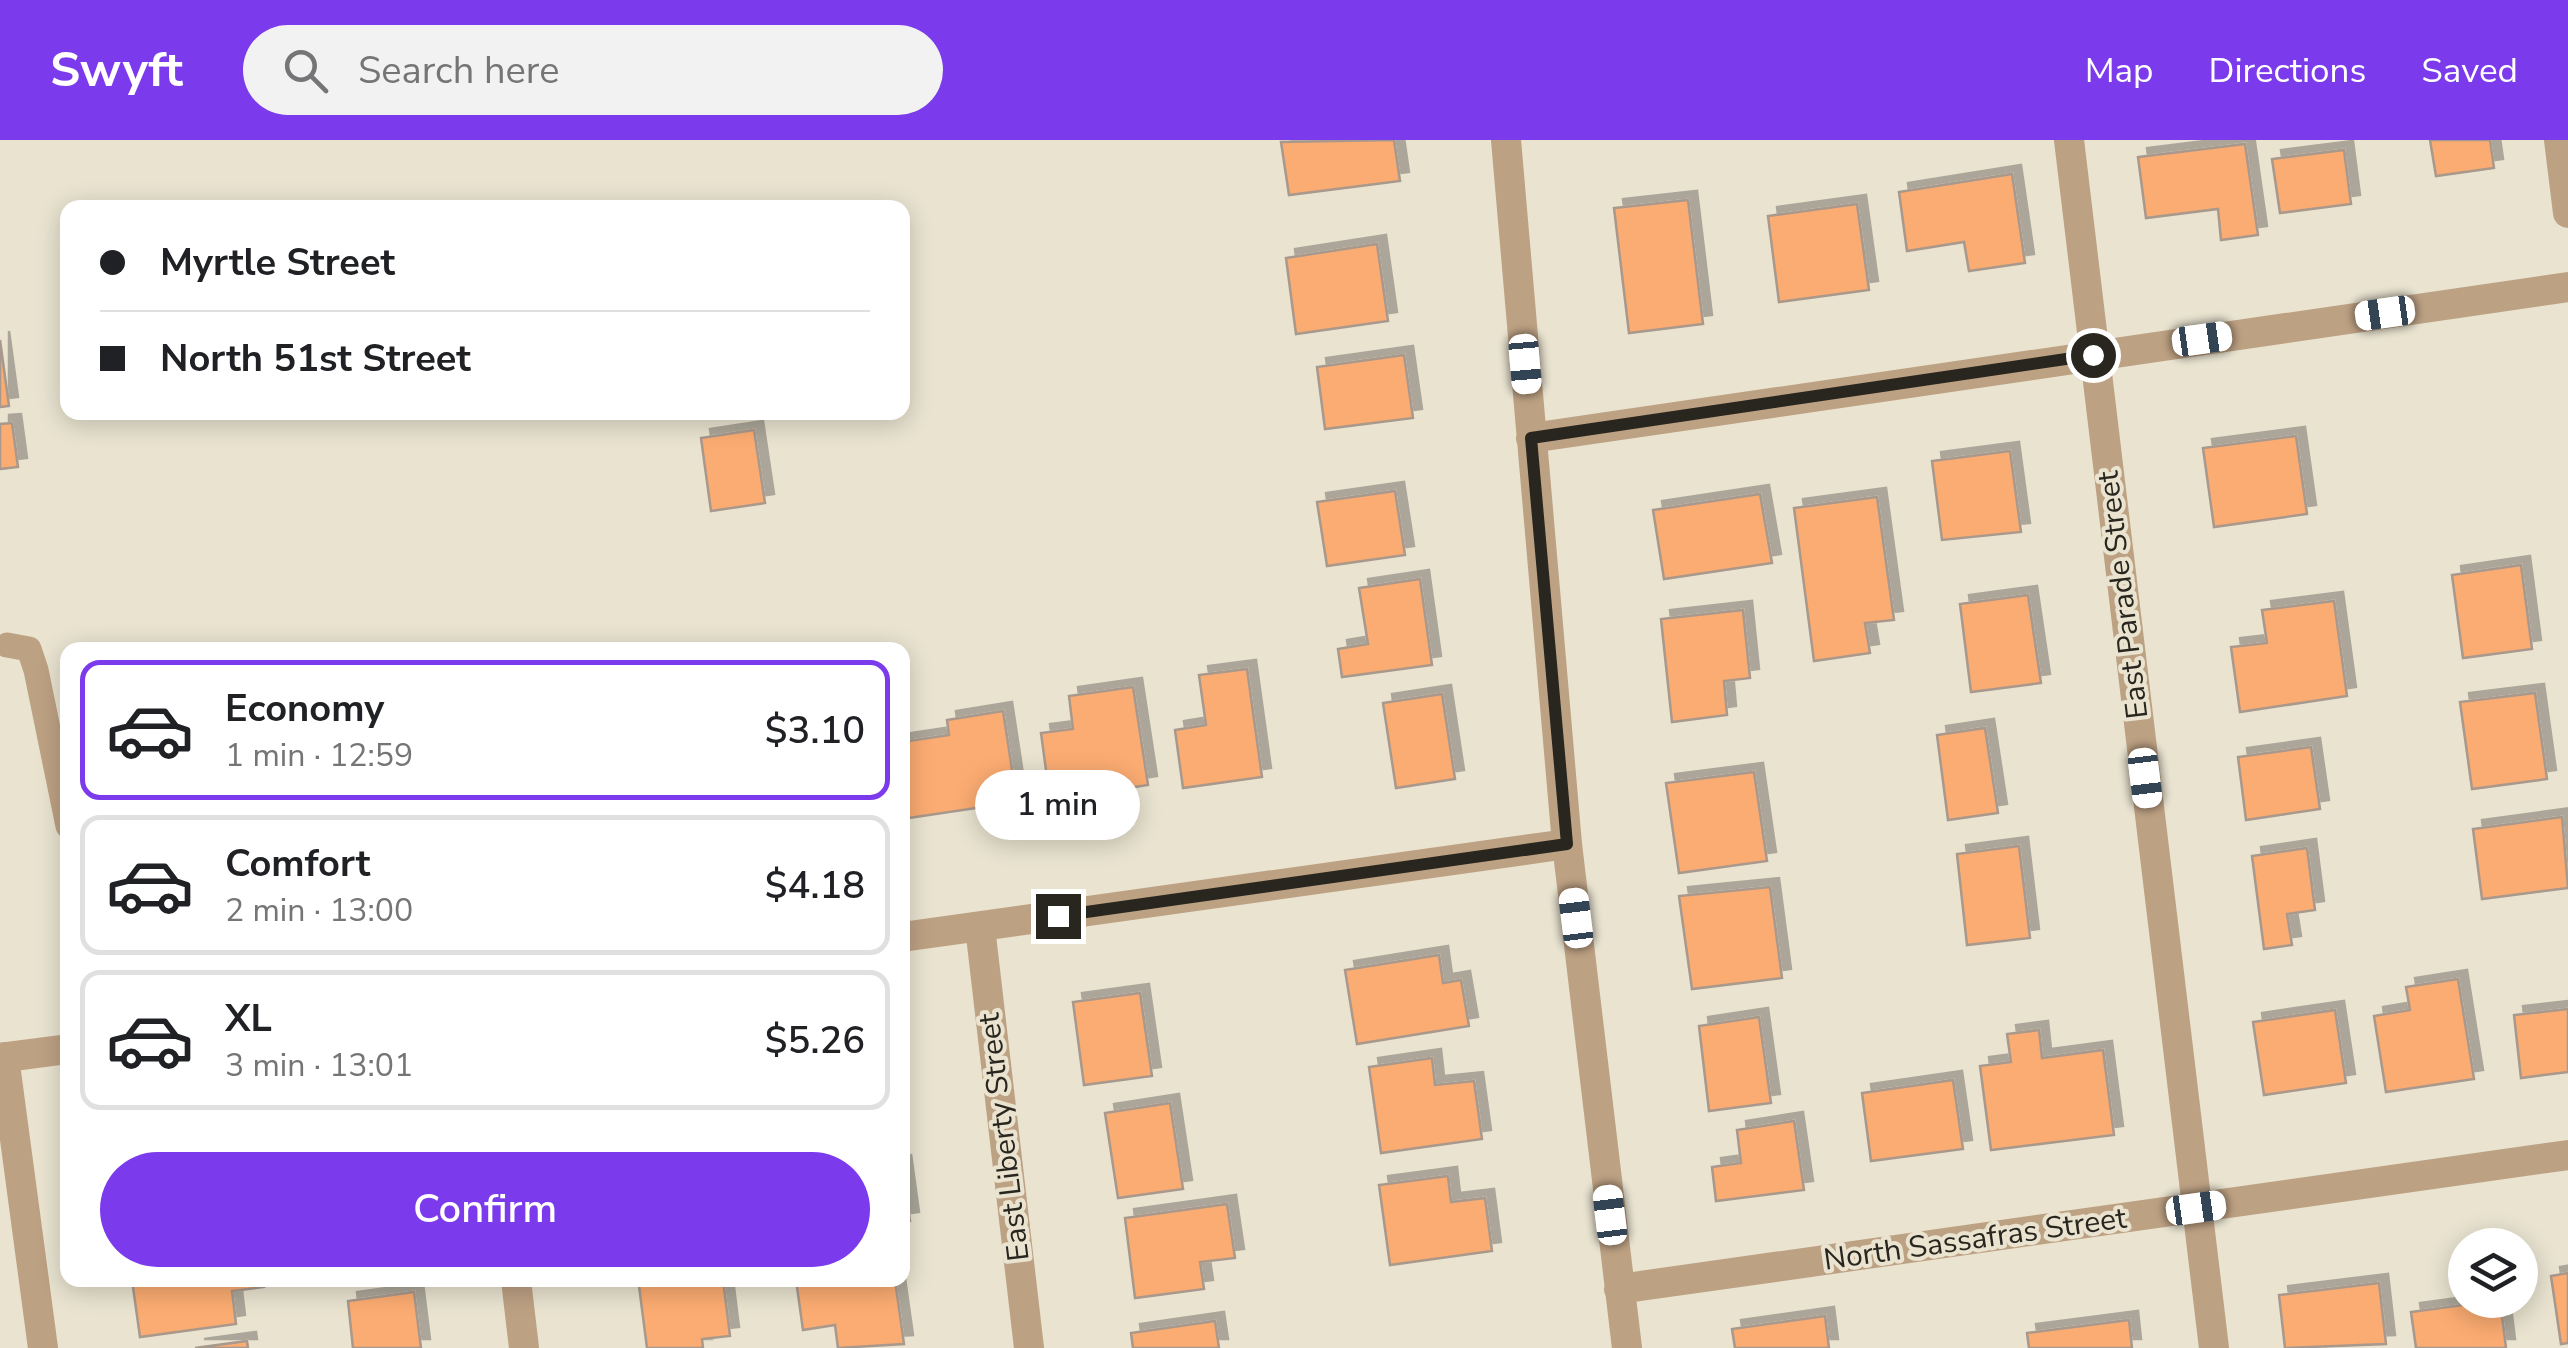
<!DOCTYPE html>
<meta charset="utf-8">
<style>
body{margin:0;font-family:"Nunito Sans",sans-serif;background:#f2f2f2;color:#202124;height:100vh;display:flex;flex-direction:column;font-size:38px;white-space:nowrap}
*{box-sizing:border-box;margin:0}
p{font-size:32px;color:#757577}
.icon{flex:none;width:55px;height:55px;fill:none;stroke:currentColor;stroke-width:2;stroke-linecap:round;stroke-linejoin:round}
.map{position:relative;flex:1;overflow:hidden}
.sheet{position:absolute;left:60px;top:502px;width:850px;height:645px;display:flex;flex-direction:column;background:#fff;border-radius:20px;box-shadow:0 5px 25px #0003}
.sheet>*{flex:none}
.hud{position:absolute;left:60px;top:60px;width:850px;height:220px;border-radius:20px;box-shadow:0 5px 25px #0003;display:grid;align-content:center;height:220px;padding:0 40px;background:#fff}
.controls{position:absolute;left:2448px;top:1088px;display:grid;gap:20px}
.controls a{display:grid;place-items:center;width:90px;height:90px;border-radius:50%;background:#fff;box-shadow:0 5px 25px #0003;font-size:50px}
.end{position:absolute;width:45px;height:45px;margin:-22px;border:12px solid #28261e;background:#fff;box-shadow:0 0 0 5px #fff}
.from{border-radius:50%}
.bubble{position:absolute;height:70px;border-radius:35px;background:#fff;box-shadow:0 5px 25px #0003;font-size:32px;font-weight:600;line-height:70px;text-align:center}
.car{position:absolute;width:30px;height:60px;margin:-30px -15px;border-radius:12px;box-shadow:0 0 8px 2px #0007;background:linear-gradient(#fff 24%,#345 0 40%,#fff 0 76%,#345 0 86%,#fff 0)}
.hud b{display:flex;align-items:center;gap:35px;height:95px;font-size:38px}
.hud b+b{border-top:2px solid #e0e0e0}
.hud i{width:25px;height:25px;background:#202124}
ul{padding:18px 0 0;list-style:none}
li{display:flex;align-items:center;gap:30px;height:140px;margin:0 20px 15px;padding:0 20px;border:5px solid #e0e0e0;border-radius:20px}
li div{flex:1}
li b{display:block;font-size:38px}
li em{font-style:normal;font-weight:600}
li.on{border-color:#7c3aed}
li>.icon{width:90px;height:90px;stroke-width:1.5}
.button{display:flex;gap:20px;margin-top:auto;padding:20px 40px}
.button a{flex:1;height:115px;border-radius:60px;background:#7c3aed;color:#fff;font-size:40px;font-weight:600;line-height:115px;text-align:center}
header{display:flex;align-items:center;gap:60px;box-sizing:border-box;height:140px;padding:0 50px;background:#7c3aed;color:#fff}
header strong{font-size:48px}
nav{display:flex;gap:55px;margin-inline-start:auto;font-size:35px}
.search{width:700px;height:90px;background:#f2f2f2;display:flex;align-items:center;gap:25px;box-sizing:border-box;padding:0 35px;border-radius:55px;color:#757577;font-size:38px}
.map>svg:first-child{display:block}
.building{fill:#fbac72;stroke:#a9988c;stroke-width:2.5;filter:url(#shadow)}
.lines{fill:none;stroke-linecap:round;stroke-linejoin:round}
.lane{stroke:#bda183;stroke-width:25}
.street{stroke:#bda183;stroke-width:30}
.route{stroke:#28261e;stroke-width:12}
.labels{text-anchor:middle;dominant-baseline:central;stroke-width:8;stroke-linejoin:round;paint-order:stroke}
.street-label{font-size:30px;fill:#28261e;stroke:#e9e3d0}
</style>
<header>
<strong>Swyft</strong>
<div class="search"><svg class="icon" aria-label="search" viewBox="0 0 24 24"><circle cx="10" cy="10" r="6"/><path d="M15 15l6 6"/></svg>Search here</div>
<nav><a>Map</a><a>Directions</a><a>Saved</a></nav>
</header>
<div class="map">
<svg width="2568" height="1208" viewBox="0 0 2568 1208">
<defs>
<filter id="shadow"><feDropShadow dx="9" dy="-9" stdDeviation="0" flood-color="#0004"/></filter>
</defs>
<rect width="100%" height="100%" fill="#e9e3d0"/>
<path class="building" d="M 1394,0 L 1400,41 L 1289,55 L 1281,2 Z
M 2430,0 L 2490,0 L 2494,28 L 2436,36 Z
M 2245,4 L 2258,95 L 2221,100 L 2218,69 L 2146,78 L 2138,17 Z
M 2344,10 L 2351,64 L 2280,73 L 2272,19 Z
M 2012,34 L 2025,123 L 1969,131 L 1964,102 L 1907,111 L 1899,52 Z
M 1688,60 L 1703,184 L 1629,193 L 1614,68 Z
M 1857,64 L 1869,150 L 1779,162 L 1768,76 Z
M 1377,104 L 1388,181 L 1296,194 L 1286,118 Z
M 0,200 L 9,266 L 0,267 Z
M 1404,215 L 1413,278 L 1325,289 L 1317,227 Z
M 12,283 L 18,327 L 0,329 L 0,284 Z
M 754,290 L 765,363 L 711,371 L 701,298 Z
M 2296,296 L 2307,374 L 2214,387 L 2203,308 Z
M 2010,311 L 2021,392 L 1942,400 L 1932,321 Z
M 1395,351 L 1405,415 L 1327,426 L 1317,362 Z
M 1760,354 L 1772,423 L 1664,439 L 1653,370 Z
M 1877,357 L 1894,480 L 1865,483 L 1870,513 L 1814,521 L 1794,368 Z
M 2521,425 L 2532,509 L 2463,518 L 2452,435 Z
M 1420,439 L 1432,525 L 1342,537 L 1338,509 L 1368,504 L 1359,448 Z
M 2028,455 L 2041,543 L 1971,552 L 1960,464 Z
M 2334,461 L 2347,556 L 2240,572 L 2231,507 L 2267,503 L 2262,470 Z
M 1743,470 L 1750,538 L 1724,541 L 1727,575 L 1672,582 L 1661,479 Z
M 1247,529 L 1262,637 L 1183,648 L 1175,590 L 1206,585 L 1199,535 Z
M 1133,547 L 1148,645 L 1050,660 L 1041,593 L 1073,589 L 1069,556 Z
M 2535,553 L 2547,639 L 2472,649 L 2460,562 Z
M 1442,554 L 1455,639 L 1396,648 L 1383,563 Z
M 1003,571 L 1017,662 L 902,679 L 902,602 L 949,595 L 947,580 Z
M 1985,588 L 1998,673 L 1948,680 L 1937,595 Z
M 2311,607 L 2320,669 L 2246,680 L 2238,617 Z
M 1754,632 L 1767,721 L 1679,733 L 1666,643 Z
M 2562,677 L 2568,748 L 2482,759 L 2473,689 Z
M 2019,706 L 2030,798 L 1967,805 L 1957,714 Z
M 2307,708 L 2315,770 L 2287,774 L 2292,805 L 2264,809 L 2252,716 Z
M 1770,747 L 1782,838 L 1692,849 L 1679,756 Z
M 1439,815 L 1443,843 L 1461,840 L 1469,886 L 1357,904 L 1345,830 Z
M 2458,839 L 2474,939 L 2386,952 L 2374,876 L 2410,870 L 2406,847 Z
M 1140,853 L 1152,936 L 1084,945 L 1073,862 Z
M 2568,869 L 2568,932 L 2521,938 L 2514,875 Z
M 2335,870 L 2346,943 L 2264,955 L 2253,882 Z
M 1759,877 L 1771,963 L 1709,971 L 1699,886 Z
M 2039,890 L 2042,918 L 2103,910 L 2114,995 L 1991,1010 L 1980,926 L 2011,922 L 2007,894 Z
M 1432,918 L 1435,945 L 1474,941 L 1482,999 L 1381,1013 L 1369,927 Z
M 1953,940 L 1963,1009 L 1871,1021 L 1862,953 Z
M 1170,963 L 1183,1049 L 1118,1058 L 1105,973 Z
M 1794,981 L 1804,1050 L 1716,1061 L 1712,1027 L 1741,1023 L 1737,990 Z
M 902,1023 L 910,1081 L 902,1082 Z
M 1448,1036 L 1451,1062 L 1485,1058 L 1492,1111 L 1390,1125 L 1379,1045 Z
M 1227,1064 L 1235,1118 L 1200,1122 L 1204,1149 L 1135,1158 L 1125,1078 Z
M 2568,1133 L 2568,1203 L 2561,1204 L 2551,1136 Z
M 132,1140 L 263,1140 L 264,1147 L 232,1151 L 236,1184 L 140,1197 Z
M 689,1140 L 723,1140 L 730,1196 L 702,1199 L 703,1208 L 647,1208 L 639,1146 Z
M 796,1140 L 895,1140 L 904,1204 L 838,1208 L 835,1185 L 803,1190 Z
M 2379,1143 L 2386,1204 L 2285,1208 L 2279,1155 Z
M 414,1152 L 421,1208 L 353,1208 L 348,1161 Z
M 2500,1160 L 2506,1208 L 2416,1208 L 2411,1172 Z
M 1825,1176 L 1829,1208 L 1735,1208 L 1732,1189 Z
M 2129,1180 L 2132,1208 L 2029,1208 L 2027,1193 Z
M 1215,1181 L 1219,1208 L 1133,1208 L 1131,1193 Z
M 247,1201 L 248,1208 L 195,1208 Z"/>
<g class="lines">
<path class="lane" d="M 7,505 L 29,509 L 36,530 L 68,686"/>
<path class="street" d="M 1506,0 L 1567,704 L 1627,1208
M 2069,0 L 2214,1208
M 2559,0 L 2568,73
M 1531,298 L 2568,147
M 980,787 L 1029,1208
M 902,797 L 1567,704
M 4,917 L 43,1208
M 0,918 L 68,909
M 516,1140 L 524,1208
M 1619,1149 L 2568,1015"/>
</g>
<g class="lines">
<path class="route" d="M 1058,776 L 1567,704 L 1531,298 L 2093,215"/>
</g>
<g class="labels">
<g class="street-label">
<text transform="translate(2123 455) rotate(-97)">East Parade Street</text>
<text transform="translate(1004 997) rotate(-97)">East Liberty Street</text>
<text transform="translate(1975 1099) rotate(-8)">North Sassafras Street</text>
</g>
</g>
</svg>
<div class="controls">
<a><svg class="icon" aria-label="layers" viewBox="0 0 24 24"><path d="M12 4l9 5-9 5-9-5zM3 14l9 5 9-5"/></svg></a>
</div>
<i class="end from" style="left:2093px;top:215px"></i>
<i class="end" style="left:1058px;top:776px"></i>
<div class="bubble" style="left:975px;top:630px;width:165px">1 min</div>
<i class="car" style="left:2385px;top:173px;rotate:262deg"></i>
<i class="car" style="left:2202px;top:199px;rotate:82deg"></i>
<i class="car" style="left:1525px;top:224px;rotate:175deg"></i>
<i class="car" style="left:2145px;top:638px;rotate:173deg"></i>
<i class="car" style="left:1576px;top:778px;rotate:353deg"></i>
<i class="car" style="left:2196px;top:1068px;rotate:82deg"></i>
<i class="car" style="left:1610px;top:1075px;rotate:353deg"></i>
<div class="hud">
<b><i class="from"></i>Myrtle Street</b>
<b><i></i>North 51st Street</b>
</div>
<section class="sheet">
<ul>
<li class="on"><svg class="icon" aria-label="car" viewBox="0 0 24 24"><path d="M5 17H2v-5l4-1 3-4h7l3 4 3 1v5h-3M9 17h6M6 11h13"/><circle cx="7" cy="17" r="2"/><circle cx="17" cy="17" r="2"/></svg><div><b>Economy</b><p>1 min · 12:59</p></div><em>$3.10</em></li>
<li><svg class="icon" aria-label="car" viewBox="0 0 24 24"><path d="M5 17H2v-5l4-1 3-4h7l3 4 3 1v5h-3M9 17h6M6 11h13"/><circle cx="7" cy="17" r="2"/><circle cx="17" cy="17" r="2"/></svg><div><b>Comfort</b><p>2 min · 13:00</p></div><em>$4.18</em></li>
<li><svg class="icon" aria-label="car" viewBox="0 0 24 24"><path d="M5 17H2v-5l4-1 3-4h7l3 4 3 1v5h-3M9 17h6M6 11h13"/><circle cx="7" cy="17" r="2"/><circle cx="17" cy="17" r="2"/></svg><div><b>XL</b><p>3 min · 13:01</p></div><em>$5.26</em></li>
</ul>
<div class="button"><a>Confirm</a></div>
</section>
</div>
